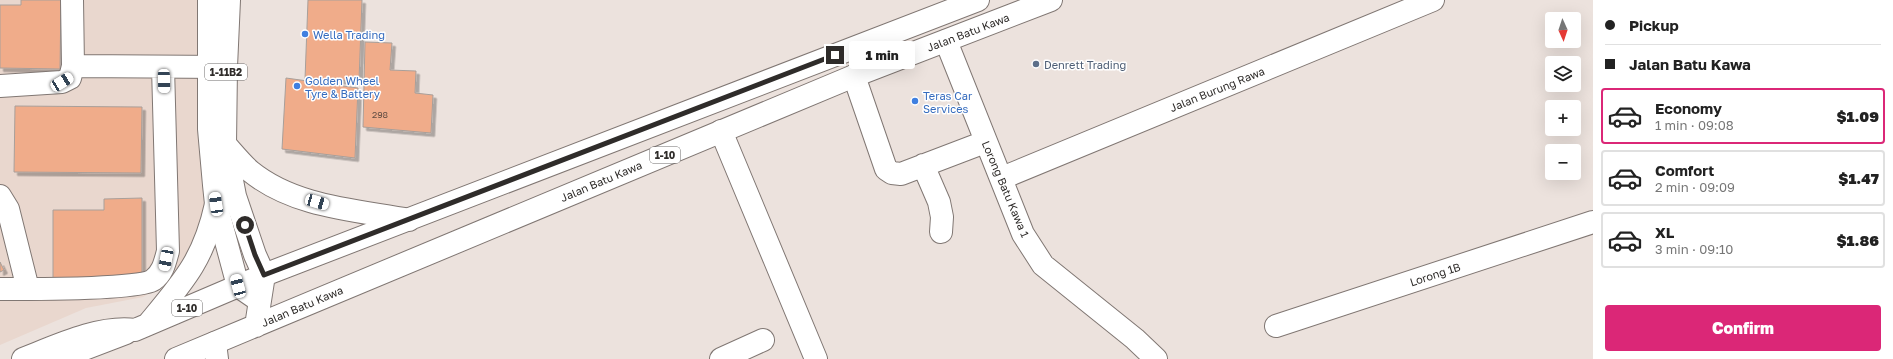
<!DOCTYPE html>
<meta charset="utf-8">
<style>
body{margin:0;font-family:"Golos Text",sans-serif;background:#f2f2f2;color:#222;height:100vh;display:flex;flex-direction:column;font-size:15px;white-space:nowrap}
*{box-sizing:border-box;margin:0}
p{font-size:13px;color:#767676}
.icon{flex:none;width:22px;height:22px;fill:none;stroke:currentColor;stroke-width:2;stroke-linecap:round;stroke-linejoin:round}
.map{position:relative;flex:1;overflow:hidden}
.details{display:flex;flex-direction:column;background:#fff;width:300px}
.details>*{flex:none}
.hud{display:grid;align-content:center;height:88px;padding:0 12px;background:#fff}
.needle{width:26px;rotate:177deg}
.fabs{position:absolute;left:1545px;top:12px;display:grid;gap:8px}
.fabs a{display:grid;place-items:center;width:36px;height:36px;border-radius:4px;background:#fff;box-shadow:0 4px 16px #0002;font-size:20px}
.end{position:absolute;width:18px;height:18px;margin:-9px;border:5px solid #2f2c2a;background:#fff;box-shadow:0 0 0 2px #fff}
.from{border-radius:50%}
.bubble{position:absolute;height:28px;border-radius:4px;background:#fff;box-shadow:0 4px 16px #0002;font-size:13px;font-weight:800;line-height:28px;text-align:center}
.car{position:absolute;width:12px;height:24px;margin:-12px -6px;border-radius:5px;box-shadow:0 0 3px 1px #0007;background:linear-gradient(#fff 24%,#345 0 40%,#fff 0 76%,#345 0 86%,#fff 0)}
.hud b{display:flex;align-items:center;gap:14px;height:38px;font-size:15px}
.hud b+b{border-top:1px solid #e0e0e0}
.hud i{width:10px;height:10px;background:#222}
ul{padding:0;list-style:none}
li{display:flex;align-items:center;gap:12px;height:56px;margin:0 8px 6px;padding:0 4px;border:2px solid #e0e0e0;border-radius:4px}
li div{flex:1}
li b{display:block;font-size:15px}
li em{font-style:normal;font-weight:800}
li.current{border-color:#db2777}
li>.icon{width:36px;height:36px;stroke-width:1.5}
.action{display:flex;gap:8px;margin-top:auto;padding:8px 12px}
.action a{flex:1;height:46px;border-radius:4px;background:#db2777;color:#fff;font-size:16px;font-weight:800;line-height:46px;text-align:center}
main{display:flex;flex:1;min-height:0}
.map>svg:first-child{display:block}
.built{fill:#e9d7ce}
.building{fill:#f0ac8a;stroke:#a89f9a;filter:url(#shadow)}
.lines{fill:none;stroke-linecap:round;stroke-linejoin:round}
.minor-casing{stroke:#807773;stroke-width:24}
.major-casing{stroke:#807773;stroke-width:24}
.highway-casing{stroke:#807773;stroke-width:24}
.minor{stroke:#fff;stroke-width:22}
.major{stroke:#fff;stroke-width:22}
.highway{stroke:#fff;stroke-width:22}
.route{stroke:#2f2c2a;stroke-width:5}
.shop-dot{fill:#3f7fe0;stroke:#fff;stroke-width:1.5}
.service-dot{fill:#5c6f8a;stroke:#fff;stroke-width:1.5}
.labels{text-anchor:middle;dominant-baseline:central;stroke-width:3;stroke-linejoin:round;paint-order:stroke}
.number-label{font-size:9px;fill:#5f4c42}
.shield{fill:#fff;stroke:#6d6b6a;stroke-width:1}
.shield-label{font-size:10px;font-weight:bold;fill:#2f2c2a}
.street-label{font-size:11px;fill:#2f2c2a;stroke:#fff}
.shop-label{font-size:11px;fill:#366cbe;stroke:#fff;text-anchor:start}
.service-label{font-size:11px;fill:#4e5e75;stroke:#fff;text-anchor:start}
</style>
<main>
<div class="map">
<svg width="1593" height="359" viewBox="0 0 1593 359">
<defs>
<filter id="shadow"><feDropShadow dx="3.5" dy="3.5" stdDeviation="0" flood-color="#0004"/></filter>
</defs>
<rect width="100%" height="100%" fill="#ece2dd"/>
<path class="built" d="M 0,0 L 202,0 L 208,196 L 200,245 L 173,278 L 143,297 L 86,308 L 0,345 Z"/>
<path class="building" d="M 21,0 L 61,0 L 60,69 L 0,68 L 0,5 L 21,5 Z
M 308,0 L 362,0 L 359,81 L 305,79 Z
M 365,42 L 392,43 L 390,70 L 416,71 L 415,93 L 433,95 L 431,133 L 363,127 Z
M 286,78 L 358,88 L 355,158 L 282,149 Z
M 15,106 L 142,107 L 141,173 L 14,172 Z
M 142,198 L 142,278 L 53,279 L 53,210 L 104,210 L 104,199 Z
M 0,262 L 4,270 L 0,272 Z"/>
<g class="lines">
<defs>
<path id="minor" d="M 946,41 L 1023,234 L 1043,265 L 1135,339 L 1156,359
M 73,66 L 226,67
M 854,76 L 886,169 L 892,173 L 901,174 L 985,142
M 0,86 L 62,82 L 70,78 L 73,66 L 72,0
M 721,131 L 816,359
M 923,165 L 939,202 L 942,217 L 941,232
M 1002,178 L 1433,0
M 0,196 L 8,209 L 26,281 L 26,289 C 45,289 141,289 153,280 C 163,273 165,262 168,251 L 163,67
M 0,289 L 26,289
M 1276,326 L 1593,222
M 215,343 L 217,359
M 721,359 L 763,340"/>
<path id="major" d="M 209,0 L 209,129 L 214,185 L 216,204 L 238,286 L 254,297
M 58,359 L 126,333"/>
<path id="highway" d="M 229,0 L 226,67 L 225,144 L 235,196 L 255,255 L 264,275
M 225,144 C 233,153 241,163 250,171 C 294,207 355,210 409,220
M 149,323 C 184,281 204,259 216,204
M 256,326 L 264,275
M 23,359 C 56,346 100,325 135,330 L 264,275 L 978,0
M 176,359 L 854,76 L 1051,0"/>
</defs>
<use href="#minor" class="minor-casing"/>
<use href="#major" class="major-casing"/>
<use href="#highway" class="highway-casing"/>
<use href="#minor" class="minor"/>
<use href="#major" class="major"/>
<use href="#highway" class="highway"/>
</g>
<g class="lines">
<path class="route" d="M 245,225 L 255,255 L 264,275 L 835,55"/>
</g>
<g class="shop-dot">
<circle cx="305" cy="34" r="4"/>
<circle cx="297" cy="86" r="4"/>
<circle cx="915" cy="101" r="4"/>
</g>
<circle class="service-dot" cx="1036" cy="64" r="4"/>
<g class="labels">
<g class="number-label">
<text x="380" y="114">298</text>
</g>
<g class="shield">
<rect x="205" y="64" width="42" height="16" rx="3"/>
<rect x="650" y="147" width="30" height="16" rx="3"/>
<rect x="172" y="300" width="30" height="16" rx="3"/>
</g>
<g class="shield-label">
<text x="226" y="72">1-11B2</text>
<text x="665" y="155">1-10</text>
<text x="187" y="308">1-10</text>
</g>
<g class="street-label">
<text transform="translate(968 32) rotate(-21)">Jalan Batu Kawa</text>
<text transform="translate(1217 89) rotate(-22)">Jalan Burung Rawa</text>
<text transform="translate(601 181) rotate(-23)">Jalan Batu Kawa</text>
<text transform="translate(1006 189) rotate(67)">Lorong Batu Kawa 1</text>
<text transform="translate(1435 274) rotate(-18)">Lorong 1B</text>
<text transform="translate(302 306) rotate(-23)">Jalan Batu Kawa</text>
</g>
<g class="shop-label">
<text x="313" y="34">Wella Trading</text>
<text x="305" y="80">Golden Wheel<tspan x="305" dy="13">Tyre &amp; Battery</tspan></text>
<text x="923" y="95">Teras Car<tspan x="923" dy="13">Services</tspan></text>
</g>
<g class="service-label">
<text x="1044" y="64">Denrett Trading</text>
</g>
</g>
</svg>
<div class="fabs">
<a><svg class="needle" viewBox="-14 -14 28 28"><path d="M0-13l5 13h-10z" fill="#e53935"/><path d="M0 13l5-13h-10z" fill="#767676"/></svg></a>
<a><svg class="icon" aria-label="layers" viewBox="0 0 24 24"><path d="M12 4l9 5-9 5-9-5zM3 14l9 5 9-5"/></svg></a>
<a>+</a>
<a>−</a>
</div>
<i class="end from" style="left:245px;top:225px"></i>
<i class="end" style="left:835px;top:55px"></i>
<div class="bubble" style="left:849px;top:41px;width:66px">1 min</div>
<i class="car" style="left:164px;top:81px;rotate:179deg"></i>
<i class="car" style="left:62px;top:82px;rotate:59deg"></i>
<i class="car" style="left:317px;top:202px;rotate:106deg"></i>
<i class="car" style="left:216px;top:204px;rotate:352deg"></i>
<i class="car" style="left:166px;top:259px;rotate:191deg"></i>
<i class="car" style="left:238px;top:286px;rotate:345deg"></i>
</div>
<section class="details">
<div class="hud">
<b><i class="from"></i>Pickup</b>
<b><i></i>Jalan Batu Kawa</b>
</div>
<ul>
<li class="current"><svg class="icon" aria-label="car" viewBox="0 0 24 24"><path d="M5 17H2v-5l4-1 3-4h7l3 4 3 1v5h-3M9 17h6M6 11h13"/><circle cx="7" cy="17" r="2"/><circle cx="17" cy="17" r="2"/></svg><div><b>Economy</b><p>1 min · 09:08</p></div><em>$1.09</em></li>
<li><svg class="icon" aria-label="car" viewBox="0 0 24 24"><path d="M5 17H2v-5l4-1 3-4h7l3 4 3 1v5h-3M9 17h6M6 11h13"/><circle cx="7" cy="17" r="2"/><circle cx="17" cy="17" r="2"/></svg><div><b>Comfort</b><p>2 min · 09:09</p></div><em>$1.47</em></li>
<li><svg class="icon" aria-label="car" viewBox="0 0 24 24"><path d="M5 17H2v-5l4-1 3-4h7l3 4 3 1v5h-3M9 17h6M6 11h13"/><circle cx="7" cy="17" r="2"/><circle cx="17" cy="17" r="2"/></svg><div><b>XL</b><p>3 min · 09:10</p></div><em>$1.86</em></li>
</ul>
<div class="action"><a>Confirm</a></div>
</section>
</main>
